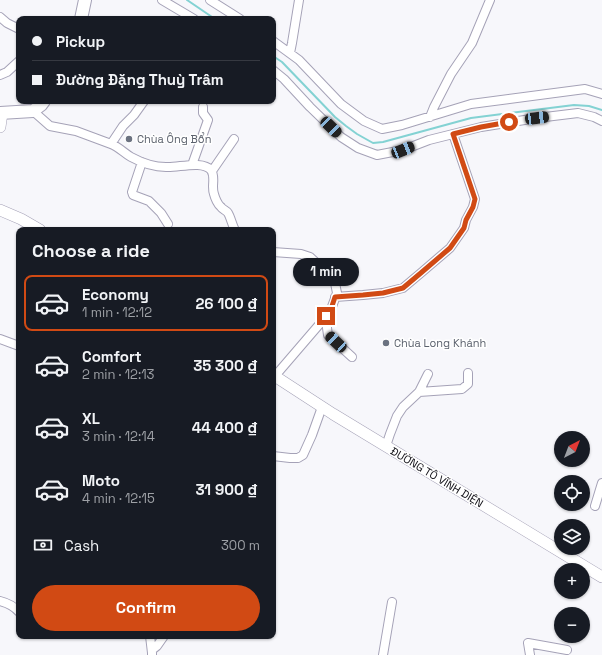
<!DOCTYPE html>
<meta charset="utf-8">
<style>
body{margin:0;font-family:"Space Grotesk",sans-serif;background:#242831;color:#f1f3f6;height:100vh;display:flex;flex-direction:column;font-size:15px;white-space:nowrap}
*{box-sizing:border-box;margin:0}
p{font-size:13px;color:#9ea1a6}
.icon{flex:none;width:22px;height:22px;fill:none;stroke:currentColor;stroke-width:2;stroke-linecap:round;stroke-linejoin:round}
.map{position:relative;flex:1;overflow:hidden}
.panel{position:absolute;left:16px;top:227px;width:260px;height:412px;display:flex;flex-direction:column;background:#171b24;border-radius:8px;box-shadow:0 1px 3px #0004}
.panel>*{flex:none}
.top-card{position:absolute;left:16px;top:16px;width:260px;height:88px;border-radius:8px;box-shadow:0 1px 3px #0004;display:grid;align-content:center;height:88px;padding:0 16px;background:#171b24}
.needle{width:26px;rotate:42deg}
.fabs{position:absolute;left:554px;top:431px;display:grid;gap:8px}
.fabs a{display:grid;place-items:center;width:36px;height:36px;border-radius:50%;background:#171b24;box-shadow:0 1px 3px #0004;font-size:20px}
.end{position:absolute;width:18px;height:18px;margin:-9px;border:5px solid #d14a14;background:#fff;box-shadow:0 0 0 2px #fff}
.from{border-radius:50%}
.bubble{position:absolute;height:28px;border-radius:14px;background:#171b24;box-shadow:0 1px 3px #0004;font-size:13px;font-weight:800;line-height:28px;text-align:center}
.car{position:absolute;width:12px;height:24px;margin:-12px -6px;border-radius:5px;box-shadow:0 0 3px 1px #0007;background:linear-gradient(#222 24%,#8ab4d8 0 40%,#222 0 76%,#8ab4d8 0 86%,#222 0)}
.top-card b{display:flex;align-items:center;gap:14px;height:38px;font-size:15px}
.top-card b+b{border-top:1px solid #363941}
.top-card i{width:10px;height:10px;background:#f1f3f6}
ul{padding:0;list-style:none}
li{display:flex;align-items:center;gap:12px;height:56px;margin:0 8px 6px;padding:0 8px;border:2px solid transparent;border-radius:8px}
li div{flex:1}
li b{display:block;font-size:15px}
li em{font-style:normal;font-weight:800}
li.selected{border-color:#d14a14}
li>.icon{width:36px;height:36px;stroke-width:1.5}
h2{padding:0 16px;font-size:18px;line-height:48px}
.pay{display:flex;align-items:center;gap:10px;height:44px;padding:0 16px;font-size:15px}
.pay p{margin-inline-start:auto}
.action{display:flex;gap:8px;margin-top:auto;padding:8px 16px}
.action a{flex:1;height:46px;border-radius:24px;background:#d14a14;color:#fff;font-size:16px;font-weight:800;line-height:46px;text-align:center}
.map>svg:first-child{display:block}
.lines{fill:none;stroke-linecap:round;stroke-linejoin:round}
.stream{stroke:#83d2d3;stroke-width:2}
.street-casing{stroke:#a5a2b7;stroke-width:10}
.secondary-casing{stroke:#a5a2b7;stroke-width:12}
.primary-casing{stroke:#a5a2b7;stroke-width:14}
.street{stroke:#fff;stroke-width:8}
.secondary{stroke:#fff;stroke-width:11}
.primary{stroke:#fff;stroke-width:12}
.route{stroke:#d14a14;stroke-width:5}
.worship-dot{fill:#6b7280;stroke:#fff;stroke-width:1.5}
.labels{text-anchor:middle;dominant-baseline:central;stroke-width:3;stroke-linejoin:round;paint-order:stroke}
.worship-label{font-size:11px;fill:#5b616d;stroke:#fff;text-anchor:start}
.street-label{font-size:11px;fill:#0f0e15;stroke:#fff}
</style>
<div class="map">
<svg width="602" height="655" viewBox="0 0 602 655">
<rect width="100%" height="100%" fill="#f7f7fb"/>
<g class="lines">
<path class="stream" d="M 187,0 L 215,19
M 273,56 L 282,62 L 335,117 L 346,126 L 357,134 L 373,143 L 383,142 L 471,118 L 574,105 L 589,106 L 602,110"/>
<defs>
<path id="street" d="M 162,0 L 194,19
M 210,0 L 240,19
M 0,17 L 7,23 L 19,29
M 273,41 L 299,60 L 341,104 L 364,121 L 382,129 L 402,125 L 471,104 L 585,89 L 602,94
M 290,53 L 292,43 L 299,0
M 273,70 L 284,79 L 310,107 L 341,137 L 358,148 L 377,155 L 403,150 L 429,140 L 481,127 L 537,118 L 578,113 L 594,117 L 602,121
M 0,75 L 7,72 L 19,61
M 33,111 L 50,126 L 76,131 L 111,144 C 119,147 124,153 131,157 C 142,163 154,167 166,167 C 178,168 202,160 211,170 C 216,177 211,186 214,194 C 215,198 218,205 221,207 C 223,210 226,210 228,213 C 231,218 232,225 235,230
M 430,117 L 434,107 L 451,74 L 472,43 L 490,0
M 111,144 L 123,126 L 134,115 L 144,101
M 142,162 L 132,192 L 133,195 L 149,201 L 161,213 L 168,224
M 192,165 L 208,120 L 203,113 L 203,107
M 212,171 L 234,139
M 273,252 L 301,254 L 310,257 L 324,270 L 335,283 L 337,293 L 330,312 L 275,376
M 335,297 L 363,295 L 383,293 L 403,288 L 422,272 L 450,248 L 464,228 L 466,220 L 473,207 L 475,199 L 453,134
M 326,316 L 326,321 L 328,335 L 352,357
M 0,339 L 19,346
M 419,392 L 462,389 L 468,384 L 468,373
M 386,446 L 390,434 L 397,416 L 403,407 L 419,392 L 428,374
M 273,456 L 290,458 L 298,458 L 303,455 L 312,435 L 322,407
M 595,506 L 602,483
M 0,601 C 8,603 14,606 19,612
M 150,636 L 152,653 L 152,655
M 152,650 L 157,646 L 164,636
M 383,655 L 392,602
M 530,655 L 528,643 L 567,650"/>
<path id="secondary" d="M 0,127 L 2,113
M 0,210 L 21,219 L 40,230
M 273,375 L 333,414 L 602,577"/>
<path id="primary" d="M 81,19 L 85,0
M 0,113 L 33,111 L 41,105 L 44,101"/>
</defs>
<use href="#street" class="street-casing"/>
<use href="#secondary" class="secondary-casing"/>
<use href="#primary" class="primary-casing"/>
<use href="#street" class="street"/>
<use href="#secondary" class="secondary"/>
<use href="#primary" class="primary"/>
</g>
<g class="lines">
<path class="route" d="M 326,316 L 330,312 L 335,297 L 363,295 L 383,293 L 403,288 L 422,272 L 450,248 L 464,228 L 466,220 L 473,207 L 475,199 L 453,134 L 481,127 L 509,122"/>
</g>
<g class="worship-dot">
<circle cx="129" cy="139" r="4"/>
<circle cx="386" cy="343" r="4"/>
</g>
<g class="labels">
<g class="worship-label">
<text x="137" y="139">Chùa Ông Bổn</text>
<text x="394" y="343">Chùa Long Khánh</text>
</g>
<g class="street-label">
<text transform="translate(437 477) rotate(31)">ĐƯỜNG TÔ VĨNH DIỆN</text>
</g>
</g>
</svg>
<div class="fabs">
<a><svg class="needle" viewBox="-14 -14 28 28"><path d="M0-13l5 13h-10z" fill="#e53935"/><path d="M0 13l5-13h-10z" fill="#9ea1a6"/></svg></a>
<a><svg class="icon" aria-label="locate" viewBox="0 0 24 24"><circle cx="12" cy="12" r="6"/><path d="M12 2v4M12 18v4M2 12h4M18 12h4"/></svg></a>
<a><svg class="icon" aria-label="layers" viewBox="0 0 24 24"><path d="M12 4l9 5-9 5-9-5zM3 14l9 5 9-5"/></svg></a>
<a>+</a>
<a>−</a>
</div>
<i class="end from" style="left:509px;top:122px"></i>
<i class="end" style="left:326px;top:316px"></i>
<div class="bubble" style="left:293px;top:258px;width:66px">1 min</div>
<i class="car" style="left:537px;top:118px;rotate:83deg"></i>
<i class="car" style="left:331px;top:127px;rotate:134deg"></i>
<i class="car" style="left:403px;top:150px;rotate:68deg"></i>
<i class="car" style="left:336px;top:342px;rotate:313deg"></i>
<div class="top-card">
<b><i class="from"></i>Pickup</b>
<b><i></i>Đường Đặng Thuỳ Trâm</b>
</div>
<section class="panel">
<h2>Choose a ride</h2>
<ul>
<li class="selected"><svg class="icon" aria-label="car" viewBox="0 0 24 24"><path d="M5 17H2v-5l4-1 3-4h7l3 4 3 1v5h-3M9 17h6M6 11h13"/><circle cx="7" cy="17" r="2"/><circle cx="17" cy="17" r="2"/></svg><div><b>Economy</b><p>1 min · 12:12</p></div><em>26 100 ₫</em></li>
<li><svg class="icon" aria-label="car" viewBox="0 0 24 24"><path d="M5 17H2v-5l4-1 3-4h7l3 4 3 1v5h-3M9 17h6M6 11h13"/><circle cx="7" cy="17" r="2"/><circle cx="17" cy="17" r="2"/></svg><div><b>Comfort</b><p>2 min · 12:13</p></div><em>35 300 ₫</em></li>
<li><svg class="icon" aria-label="car" viewBox="0 0 24 24"><path d="M5 17H2v-5l4-1 3-4h7l3 4 3 1v5h-3M9 17h6M6 11h13"/><circle cx="7" cy="17" r="2"/><circle cx="17" cy="17" r="2"/></svg><div><b>XL</b><p>3 min · 12:14</p></div><em>44 400 ₫</em></li>
<li><svg class="icon" aria-label="car" viewBox="0 0 24 24"><path d="M5 17H2v-5l4-1 3-4h7l3 4 3 1v5h-3M9 17h6M6 11h13"/><circle cx="7" cy="17" r="2"/><circle cx="17" cy="17" r="2"/></svg><div><b>Moto</b><p>4 min · 12:15</p></div><em>31 900 ₫</em></li>
</ul>
<div class="pay"><svg class="icon" aria-label="cash" viewBox="0 0 24 24"><path d="M3 7h18v10H3z"/><circle cx="12" cy="12" r="2"/></svg>Cash<p>300 m</p></div>
<div class="action"><a>Confirm</a></div>
</section>
</div>
